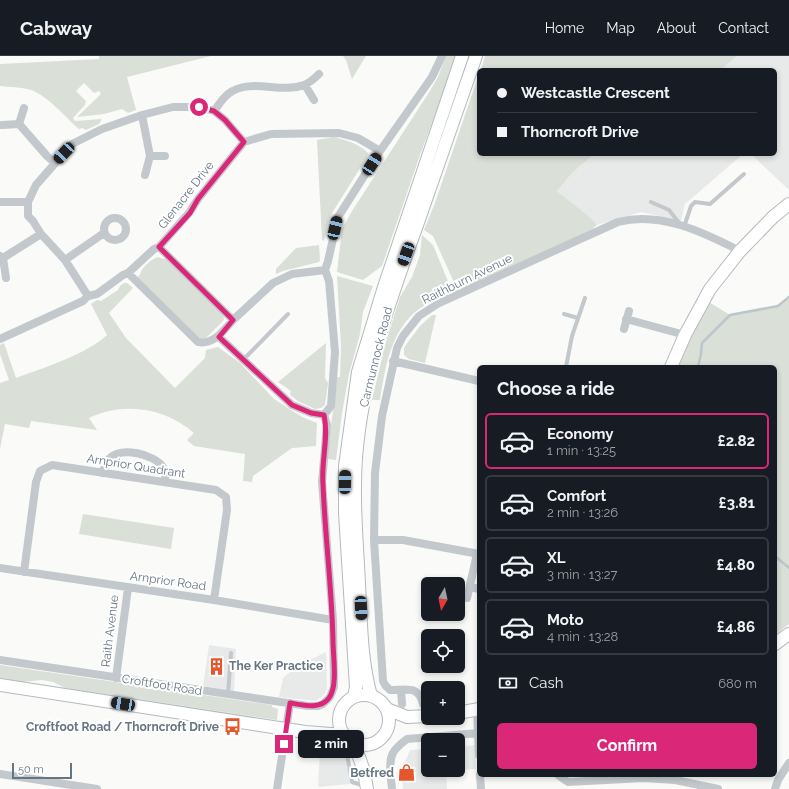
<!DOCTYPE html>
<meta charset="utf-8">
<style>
body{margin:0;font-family:Raleway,sans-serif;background:#20242c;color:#f1f3f6;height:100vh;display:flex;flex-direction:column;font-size:15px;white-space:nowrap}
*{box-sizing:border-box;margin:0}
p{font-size:13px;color:#9ea1a6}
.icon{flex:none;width:22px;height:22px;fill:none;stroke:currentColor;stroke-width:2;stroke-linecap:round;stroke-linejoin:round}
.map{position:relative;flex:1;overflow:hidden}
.details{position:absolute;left:477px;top:309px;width:300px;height:412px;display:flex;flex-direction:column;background:#171b24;border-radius:6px;box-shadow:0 2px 6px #0003}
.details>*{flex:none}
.banner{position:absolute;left:477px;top:12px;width:300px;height:88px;border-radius:6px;box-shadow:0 2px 6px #0003;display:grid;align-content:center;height:88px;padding:0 20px;background:#171b24}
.needle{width:26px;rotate:189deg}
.tools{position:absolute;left:421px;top:521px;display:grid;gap:8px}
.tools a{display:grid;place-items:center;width:44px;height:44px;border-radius:6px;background:#171b24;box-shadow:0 2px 6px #0003;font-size:20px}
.scale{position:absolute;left:12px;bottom:10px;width:60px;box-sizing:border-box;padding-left:4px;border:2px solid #657683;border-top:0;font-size:11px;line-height:14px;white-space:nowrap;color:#657683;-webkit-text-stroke:3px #fff;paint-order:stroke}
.end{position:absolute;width:18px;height:18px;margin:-9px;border:5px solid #db2777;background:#fff;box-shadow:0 0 0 2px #fff}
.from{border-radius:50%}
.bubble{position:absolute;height:28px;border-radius:6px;background:#171b24;box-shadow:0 2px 6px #0003;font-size:13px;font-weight:700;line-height:28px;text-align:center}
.car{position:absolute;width:12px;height:24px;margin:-12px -6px;border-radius:5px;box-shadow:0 0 3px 1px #0007;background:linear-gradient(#222 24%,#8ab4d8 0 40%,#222 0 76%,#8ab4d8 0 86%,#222 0)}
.banner b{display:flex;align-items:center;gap:14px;height:38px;font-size:15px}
.banner b+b{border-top:1px solid #363941}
.banner i{width:10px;height:10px;background:#f1f3f6}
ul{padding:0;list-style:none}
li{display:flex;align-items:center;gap:12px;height:56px;margin:0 8px 6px;padding:0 12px;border:2px solid #363941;border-radius:6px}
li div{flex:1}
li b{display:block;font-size:15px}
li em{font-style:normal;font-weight:700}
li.selected{border-color:#db2777}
li>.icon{width:36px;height:36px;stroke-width:1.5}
h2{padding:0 20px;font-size:18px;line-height:48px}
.pay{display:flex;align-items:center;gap:10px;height:44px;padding:0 20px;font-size:15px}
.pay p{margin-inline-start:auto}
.button{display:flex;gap:8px;margin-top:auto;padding:8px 20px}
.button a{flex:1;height:46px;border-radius:6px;background:#db2777;color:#fff;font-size:16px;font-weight:700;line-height:46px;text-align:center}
header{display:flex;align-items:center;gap:24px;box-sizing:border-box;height:56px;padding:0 20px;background:#171b24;border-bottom:1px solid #363941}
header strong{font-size:19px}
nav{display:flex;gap:22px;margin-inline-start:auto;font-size:14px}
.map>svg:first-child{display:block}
.built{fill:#e8e9e9}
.green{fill:#dadfd7}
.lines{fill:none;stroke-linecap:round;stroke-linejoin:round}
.stream{stroke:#bbc7cb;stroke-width:2.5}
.secondary-casing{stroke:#b3babf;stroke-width:14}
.lane{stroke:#c3c8cc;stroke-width:4}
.street{stroke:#c3c8cc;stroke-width:8}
.secondary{stroke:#fff;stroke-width:12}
.route{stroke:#db2777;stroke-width:5}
.labels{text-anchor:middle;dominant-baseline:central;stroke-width:4;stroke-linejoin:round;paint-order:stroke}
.street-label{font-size:12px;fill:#657683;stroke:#fff}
.poi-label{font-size:12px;font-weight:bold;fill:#657683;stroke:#fff;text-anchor:end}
</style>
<header>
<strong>Cabway</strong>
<nav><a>Home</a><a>Map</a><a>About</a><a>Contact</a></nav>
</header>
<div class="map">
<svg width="789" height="733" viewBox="0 0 789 733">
<rect width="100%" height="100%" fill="#fafaf8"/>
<path class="built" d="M 737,0 L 789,0 L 789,134 L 751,98 L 775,98 L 775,14 L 721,14 Z
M 594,98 L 743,98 L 685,148 L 681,165 L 641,156 L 597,169 L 591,162 L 557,135 L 572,117 Z
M 209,589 L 236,593 L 234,635 L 203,630 Z
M 326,596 L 327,633 L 324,639 L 316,645 L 279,641 L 283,622 L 296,611 Z
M 475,689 L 476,713 L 446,715 L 447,733 L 403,733 L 402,713 L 410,694 L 428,693 L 428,714 L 458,714 L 458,691 Z
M 320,694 L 342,697 L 346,702 L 350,728 L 318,731 Z"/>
<path class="green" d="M 99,0 L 211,0 L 127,21 L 136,54 L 128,57 L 122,53 L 104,58 L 77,61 L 101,38 L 99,35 L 94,37 L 84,27 L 76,35 L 86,45 L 85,49 L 73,62 L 75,65 L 102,63 L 99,68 L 86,74 L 82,72 L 79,73 C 65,61 48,40 31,34 C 21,31 10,31 0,30 L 0,8 L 99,3 Z
M 343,0 L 366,0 L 352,23 L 346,4 Z
M 446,0 L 457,0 L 420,99 L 382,210 L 363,224 L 337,216 L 342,173 L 352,155 L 428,38 L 438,21 Z
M 485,0 L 737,0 L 721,14 L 481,14 Z
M 479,18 L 479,98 L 594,98 L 572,117 L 557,135 L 591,162 L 597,169 L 591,174 L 458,235 L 433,180 L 424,174 L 435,147 Z
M 334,81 C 345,84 360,88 368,97 L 367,101 L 329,162 L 324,185 L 322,184 L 317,84 Z
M 422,179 L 433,189 L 452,235 C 441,241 429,246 419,253 C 391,274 385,311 380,344 L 372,344 L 385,289 L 400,241 L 412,221 L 420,199 Z
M 319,189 L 320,204 L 319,206 L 283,215 L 276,218 L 276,213 L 296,192 Z
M 158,201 L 164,203 L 166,202 L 223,258 L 224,264 L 206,282 L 202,283 L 198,281 L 139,223 L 138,220 L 140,219 C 141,212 151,203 158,201 Z
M 337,220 L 373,230 L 363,256 L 360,278 L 349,318 L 342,357 L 336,404 L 327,403 C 329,376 335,349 337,321 L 340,321 L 341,290 Z
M 124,227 L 127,227 L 133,232 L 109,257 L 126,282 L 175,332 L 205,302 L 206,294 L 218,291 L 240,307 L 274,343 L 302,361 L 317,367 L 316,390 L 292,392 L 253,420 L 252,426 L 243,425 L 245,398 L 194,390 L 187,384 L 194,377 C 166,352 124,345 89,362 L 97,374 L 31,365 L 29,372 L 5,368 L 0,393 L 0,327 L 9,324 L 0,298 L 0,289 L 4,287 L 16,322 C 43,312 87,298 107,279 L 91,248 L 97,244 L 101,245 L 118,234 L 120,230 Z
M 789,241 L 789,568 L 775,579 L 775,311 L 678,311 L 695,272 L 709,246 L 730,259 L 778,250 Z
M 432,259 L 436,259 L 425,307 L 409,303 L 404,299 L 404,292 L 408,286 L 420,270 Z
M 326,287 L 325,322 L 328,327 L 325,349 L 321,352 L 315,353 L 298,345 L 290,339 L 291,335 L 278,326 Z
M 83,458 L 174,472 L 171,493 L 79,478 Z
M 0,609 L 272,649 L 272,651 L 278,653 L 277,664 L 65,632 L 53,626 L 42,624 L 22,626 L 0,622 Z"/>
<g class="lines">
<path class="stream" d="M 698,311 L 701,298 L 702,287 L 730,259 L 778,250 L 789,241
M 775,500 L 789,512"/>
<defs>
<path id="secondary" d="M 671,311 L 685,279 L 710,233 L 740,195 L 773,161 L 789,148
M 775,588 L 789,578
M 0,629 L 305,676 L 344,679
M339 664a25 25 0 1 1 50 0a25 25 0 1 1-50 0Z
M 354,640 L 356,631 L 345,457 L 345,410 L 358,316 L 384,231 L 462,0
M 371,640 C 361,604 361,565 359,528 C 357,486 353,444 356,402 C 362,323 389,246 416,172 C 436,115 456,57 476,0
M 387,653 L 407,661 L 428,660
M 458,657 L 479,653
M 354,687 L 364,715 L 367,733"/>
</defs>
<use href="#secondary" class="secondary-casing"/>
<path class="lane" d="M 651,146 L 669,154 L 680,168
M 684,171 L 691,150 L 695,146 L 710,148 L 744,118
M 564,258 L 578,262
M 244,303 L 288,258
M 566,311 L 572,280 L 585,242
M 228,638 L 231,597
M 317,679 L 322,692 L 341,695 L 347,698 L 352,726 L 365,730"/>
<path class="street" d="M 305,29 L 314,44
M 214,55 C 218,50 222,43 228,38 C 250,21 280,38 304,29 C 309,27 315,22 319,18
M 142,59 L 150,100 L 145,119
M 19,68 L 47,100 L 55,107
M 2,69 L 19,68 L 24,52
M 150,100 L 165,100
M 0,146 L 28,146
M104 173a11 11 0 1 1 22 0a11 11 0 1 1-22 0Z
M 0,200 L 3,202 L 6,222
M 3,202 L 41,178
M 65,204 L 104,177
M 128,217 L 198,286 C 214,289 223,275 233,264 L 159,191
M 88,240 L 65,204 L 41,178 L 33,165 L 28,160 L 28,146 L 36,129 L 72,88 L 102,73 L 142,59 L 173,51 L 199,51 L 214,55 L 225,64 L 244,86
M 626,263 L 685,279
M 233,264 L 273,227 L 292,218 L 325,214
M 624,273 L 629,255
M 219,281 L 292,349 L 311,357 L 324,359
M 0,283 L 83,245 L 88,240 L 97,238 L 123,219 L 128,217 L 154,193 L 159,191 L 189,157 L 198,143 L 244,86 L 271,78 L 339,77 L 358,82 L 380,95
M 393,305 L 479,325
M 102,417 C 104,413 106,407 109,403 C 121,390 154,398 163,411 C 165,415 165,422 166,426
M 374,484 L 403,484 L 479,498
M 0,512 L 214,544 L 333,564
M 24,516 L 36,426 L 40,415 L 52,409 L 216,434 L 226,441 L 227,454 L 214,544
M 470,531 L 479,533
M 467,542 L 477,498
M 0,604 L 308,650 L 318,650 L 323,648 L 330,641 L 334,631 L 333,564 L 322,426 L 327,369 L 324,359 L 331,350 L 335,296 L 329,225 L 325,214 L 328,205 L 338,161 L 380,95 L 432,21 L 442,0
M 116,622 L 128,532
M 401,634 L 402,648
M 423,648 C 419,629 406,634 390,634 L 385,629 L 383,625 L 374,484 L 375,417 L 382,360 L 397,292 L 403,280 L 419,260 L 439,247 L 618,166 C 660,155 703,176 740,195
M 477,654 L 479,699
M 0,718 L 97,733
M 480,719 L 481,733
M 558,719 L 568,726 L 644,722 L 675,724 L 718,733
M 277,733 L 290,647
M 392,733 C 391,722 388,706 393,697 C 396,691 402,687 407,683 L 478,677
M 775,733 L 778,724 L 789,707"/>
<use href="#secondary" class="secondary"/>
</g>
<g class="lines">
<path class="route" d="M 199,51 L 214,55 L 225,64 L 244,86 L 198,143 L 190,157 L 159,191 L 233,264 L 219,281 L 292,349 L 311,357 L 324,359 C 329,382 321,405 323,428 C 325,481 332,533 333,585 C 333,600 338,631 329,642 C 320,654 303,649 290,647 L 284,688"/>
</g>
<defs>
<symbol id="building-bare" viewBox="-9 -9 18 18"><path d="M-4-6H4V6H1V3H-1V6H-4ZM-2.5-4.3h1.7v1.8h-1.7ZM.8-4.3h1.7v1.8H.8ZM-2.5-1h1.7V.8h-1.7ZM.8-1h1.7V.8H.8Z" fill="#e4572e" stroke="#fff" stroke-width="2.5" paint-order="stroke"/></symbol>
<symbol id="bus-bare" viewBox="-9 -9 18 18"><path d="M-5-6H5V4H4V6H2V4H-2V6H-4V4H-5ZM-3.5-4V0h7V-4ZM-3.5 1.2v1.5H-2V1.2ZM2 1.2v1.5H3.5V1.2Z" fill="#e4572e" stroke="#fff" stroke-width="2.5" paint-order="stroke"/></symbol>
<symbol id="shop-bare" viewBox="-9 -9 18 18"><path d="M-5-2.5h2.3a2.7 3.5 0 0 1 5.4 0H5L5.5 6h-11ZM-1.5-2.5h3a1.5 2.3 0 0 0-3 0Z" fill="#e4572e" stroke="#fff" stroke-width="2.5" paint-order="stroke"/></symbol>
</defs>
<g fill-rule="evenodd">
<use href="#building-bare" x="204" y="598" width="25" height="25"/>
<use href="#bus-bare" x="220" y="658" width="25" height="25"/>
<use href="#shop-bare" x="394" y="704" width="25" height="25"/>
</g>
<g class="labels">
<g class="street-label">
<text transform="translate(186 139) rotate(-52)">Glenacre Drive</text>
<text transform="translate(467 223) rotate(-26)">Raithburn Avenue</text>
<text transform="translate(376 301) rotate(-76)">Carmunnock Road</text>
<text transform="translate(136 410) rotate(9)">Arnprior Quadrant</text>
<text transform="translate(168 525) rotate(8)">Arnprior Road</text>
<text transform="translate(110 575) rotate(-83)">Raith Avenue</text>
<text transform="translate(162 629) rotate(9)">Croftfoot Road</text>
</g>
<g class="poi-label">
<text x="229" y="610" text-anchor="start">The Ker Practice</text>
<text x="219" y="671">Croftfoot Road / Thorncroft Drive</text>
<text x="394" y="717">Betfred</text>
</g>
</g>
</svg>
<div class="tools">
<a><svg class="needle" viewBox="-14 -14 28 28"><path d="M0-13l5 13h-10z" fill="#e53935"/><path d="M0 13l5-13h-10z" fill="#9ea1a6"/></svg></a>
<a><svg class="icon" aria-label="locate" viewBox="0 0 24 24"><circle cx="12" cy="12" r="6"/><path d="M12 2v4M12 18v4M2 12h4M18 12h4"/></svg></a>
<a>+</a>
<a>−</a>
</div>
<div class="scale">50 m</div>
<i class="end from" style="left:199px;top:51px"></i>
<i class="end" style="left:284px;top:688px"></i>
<div class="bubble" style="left:298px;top:674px;width:66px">2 min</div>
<i class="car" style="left:64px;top:97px;rotate:223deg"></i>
<i class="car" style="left:372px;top:108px;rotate:33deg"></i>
<i class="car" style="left:335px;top:172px;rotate:13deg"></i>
<i class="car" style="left:406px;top:198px;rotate:200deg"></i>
<i class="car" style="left:345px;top:426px;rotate:1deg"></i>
<i class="car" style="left:361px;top:552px;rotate:177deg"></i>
<i class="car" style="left:123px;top:648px;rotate:279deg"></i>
<div class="banner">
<b><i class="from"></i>Westcastle Crescent</b>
<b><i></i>Thorncroft Drive</b>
</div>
<section class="details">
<h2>Choose a ride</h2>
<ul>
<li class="selected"><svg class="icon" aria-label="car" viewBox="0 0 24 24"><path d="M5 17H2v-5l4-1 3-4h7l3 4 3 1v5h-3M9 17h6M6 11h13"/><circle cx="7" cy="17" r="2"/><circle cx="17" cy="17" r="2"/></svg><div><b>Economy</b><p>1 min · 13:25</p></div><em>£2.82</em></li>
<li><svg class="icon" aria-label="car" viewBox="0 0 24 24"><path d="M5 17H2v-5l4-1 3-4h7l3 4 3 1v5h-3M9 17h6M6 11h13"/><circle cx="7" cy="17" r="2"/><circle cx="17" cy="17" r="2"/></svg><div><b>Comfort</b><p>2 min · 13:26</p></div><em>£3.81</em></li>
<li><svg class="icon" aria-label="car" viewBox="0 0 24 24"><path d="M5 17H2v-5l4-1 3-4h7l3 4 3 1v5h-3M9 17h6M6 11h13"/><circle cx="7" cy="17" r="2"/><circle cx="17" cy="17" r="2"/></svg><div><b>XL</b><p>3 min · 13:27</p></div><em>£4.80</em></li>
<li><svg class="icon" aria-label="car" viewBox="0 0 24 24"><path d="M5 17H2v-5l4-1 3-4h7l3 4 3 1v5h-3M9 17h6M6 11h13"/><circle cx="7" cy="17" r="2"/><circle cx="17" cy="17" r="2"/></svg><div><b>Moto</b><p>4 min · 13:28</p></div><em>£4.86</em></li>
</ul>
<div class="pay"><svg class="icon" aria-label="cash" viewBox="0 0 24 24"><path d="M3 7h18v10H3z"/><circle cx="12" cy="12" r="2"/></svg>Cash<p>680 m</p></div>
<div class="button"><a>Confirm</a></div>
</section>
</div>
